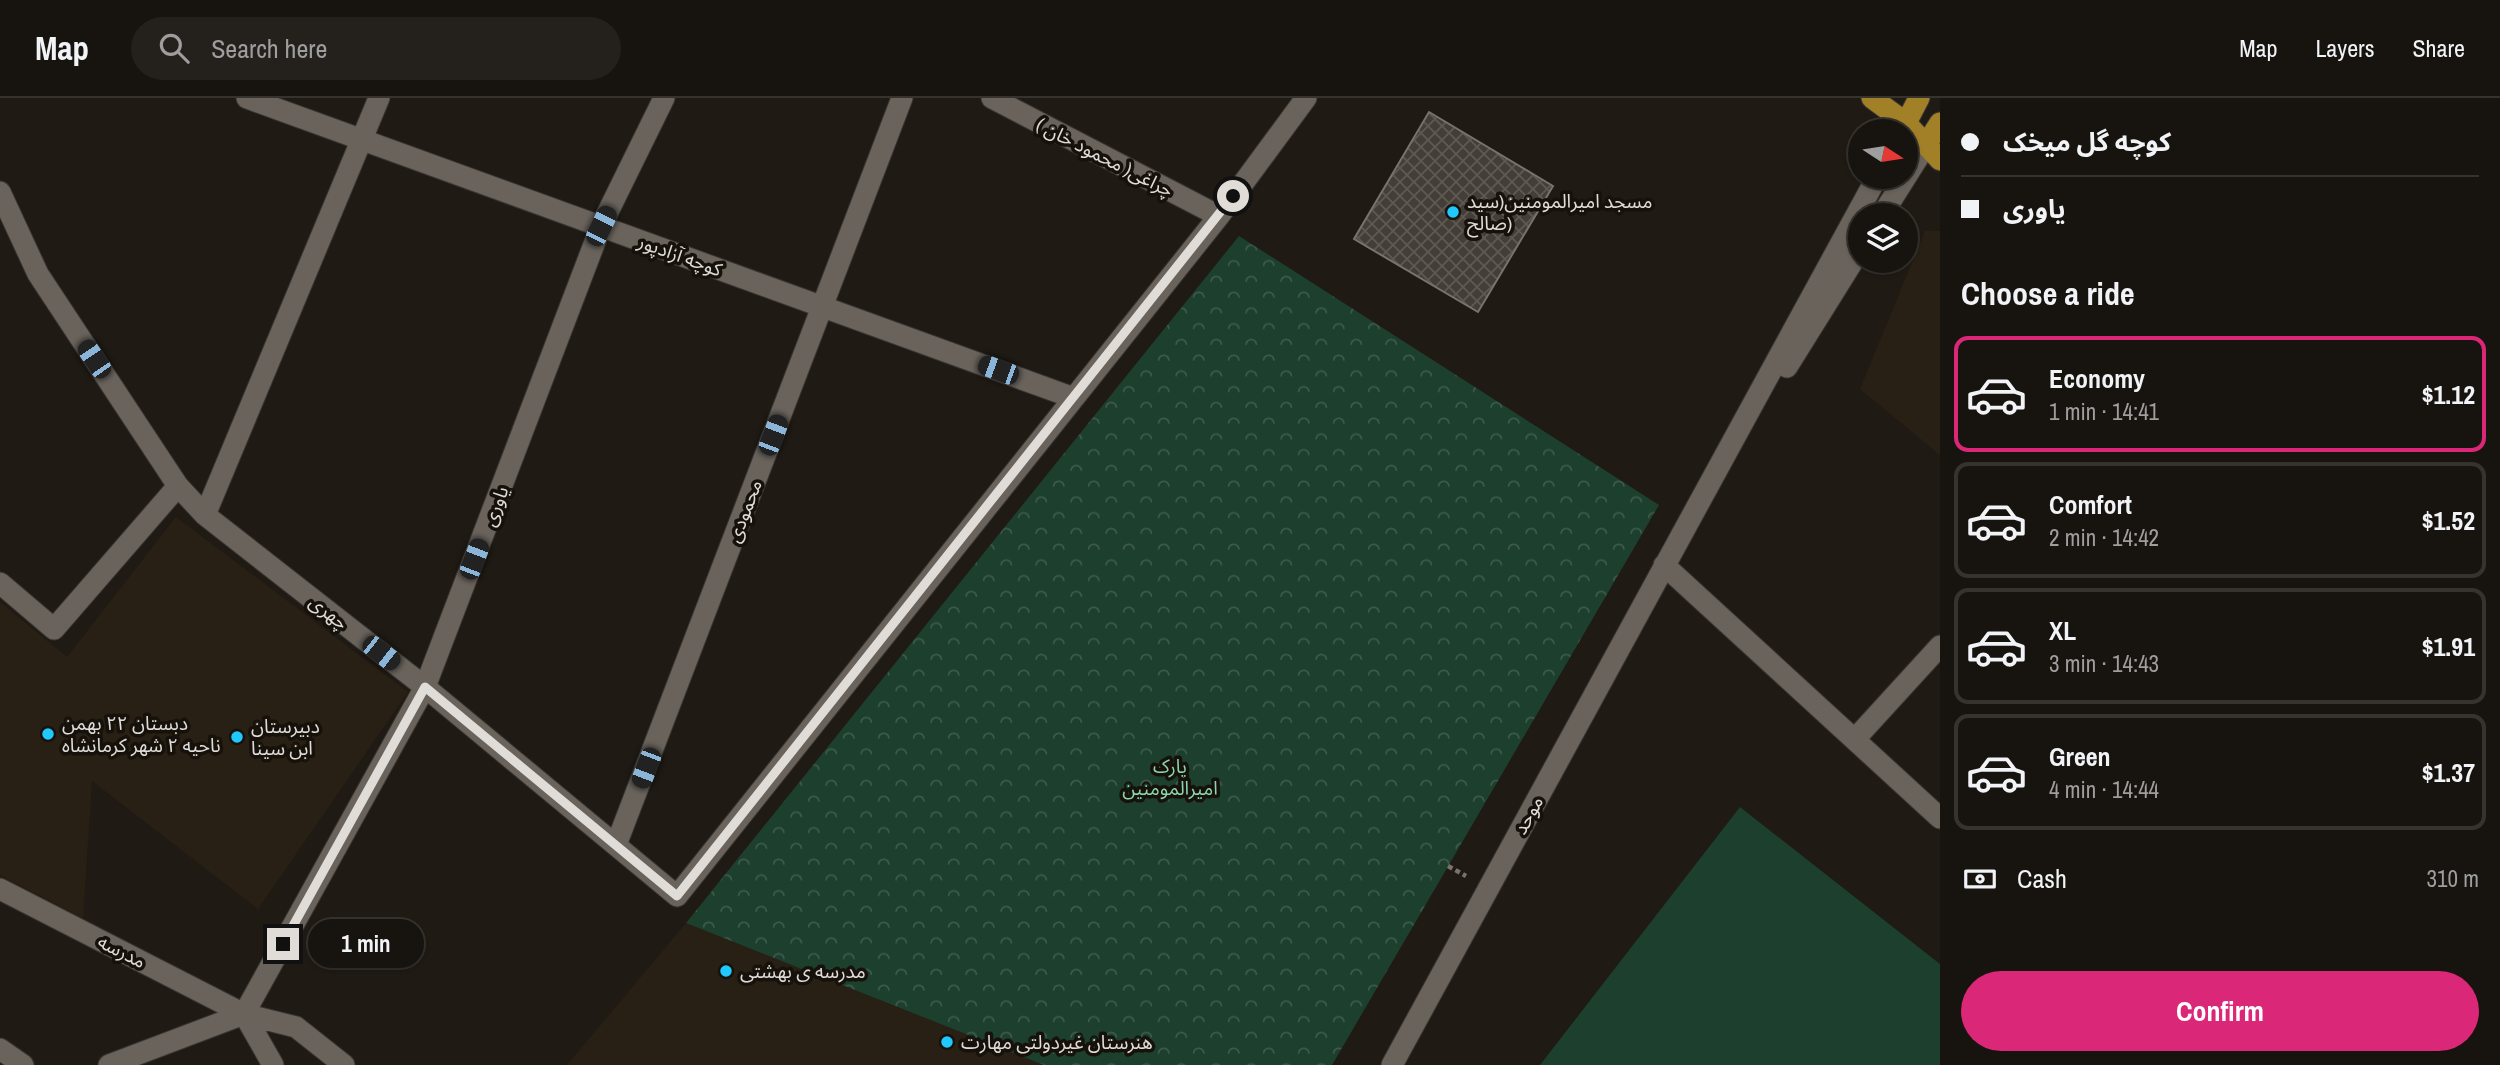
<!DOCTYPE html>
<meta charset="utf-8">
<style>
body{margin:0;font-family:"Archivo Narrow","Noto Sans Arabic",sans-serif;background:#24211d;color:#f1f3f6;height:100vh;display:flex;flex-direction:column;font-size:26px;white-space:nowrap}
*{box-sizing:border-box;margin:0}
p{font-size:23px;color:#9e9e9e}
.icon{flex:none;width:38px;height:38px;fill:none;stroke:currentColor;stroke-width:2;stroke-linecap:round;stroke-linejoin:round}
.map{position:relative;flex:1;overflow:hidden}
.panel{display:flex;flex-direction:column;background:#17140f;width:560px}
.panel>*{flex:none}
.top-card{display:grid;align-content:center;height:154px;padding:0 21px;background:#17140f}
.needle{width:46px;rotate:102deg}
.fabs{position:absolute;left:1848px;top:21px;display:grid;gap:14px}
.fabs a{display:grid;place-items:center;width:70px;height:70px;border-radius:50%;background:#17140f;box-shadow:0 2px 5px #0004,0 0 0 2px #36332f;font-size:35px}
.end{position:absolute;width:32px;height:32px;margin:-16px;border:9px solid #e0ddd9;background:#111;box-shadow:0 0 0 4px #111}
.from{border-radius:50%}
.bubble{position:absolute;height:49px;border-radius:24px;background:#17140f;box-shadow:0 2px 5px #0004,0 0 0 2px #36332f;font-size:23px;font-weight:700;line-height:49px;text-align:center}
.car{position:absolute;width:21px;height:42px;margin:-21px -10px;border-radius:9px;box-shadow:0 0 5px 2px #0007;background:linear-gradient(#222 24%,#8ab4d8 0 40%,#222 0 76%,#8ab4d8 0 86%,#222 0)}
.top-card b{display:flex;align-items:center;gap:24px;height:66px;font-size:26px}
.top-card b+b{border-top:2px solid #36332f}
.top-card i{width:18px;height:18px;background:#f1f3f6}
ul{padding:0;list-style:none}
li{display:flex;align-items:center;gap:21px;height:116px;margin:0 14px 10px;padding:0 7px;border:4px solid #36332f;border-radius:14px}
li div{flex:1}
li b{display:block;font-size:26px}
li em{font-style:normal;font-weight:700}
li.on{border-color:#db2777}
li>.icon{width:63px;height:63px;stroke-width:1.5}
h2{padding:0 21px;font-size:32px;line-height:84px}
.pay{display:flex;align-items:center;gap:18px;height:77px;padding:0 21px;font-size:26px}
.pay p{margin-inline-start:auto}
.cta{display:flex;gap:14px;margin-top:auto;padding:14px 21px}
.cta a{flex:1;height:80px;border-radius:42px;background:#db2777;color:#fff;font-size:28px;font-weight:700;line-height:80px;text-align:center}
header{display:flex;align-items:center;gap:42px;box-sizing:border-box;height:98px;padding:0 35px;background:#17140f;border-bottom:2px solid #36332f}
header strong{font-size:33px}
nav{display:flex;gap:38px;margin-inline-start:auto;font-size:24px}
.search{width:490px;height:63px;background:#24211d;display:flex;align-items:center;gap:18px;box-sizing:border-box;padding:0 24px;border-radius:38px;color:#9e9e9e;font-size:26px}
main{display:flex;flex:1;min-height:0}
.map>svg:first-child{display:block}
.built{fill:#292015}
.grass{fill:#1c3f2e}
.park{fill:url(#park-crowns)}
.building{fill:url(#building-cross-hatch);stroke:#79736b;stroke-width:2}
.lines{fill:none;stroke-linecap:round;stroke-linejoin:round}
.minor-casing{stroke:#383531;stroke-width:23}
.major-casing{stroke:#383531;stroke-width:23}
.path{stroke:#77736e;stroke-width:4.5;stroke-dasharray:5 3.5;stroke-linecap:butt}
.minor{stroke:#69635c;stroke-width:21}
.major{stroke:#a28028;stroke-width:21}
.route{stroke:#e0ddd9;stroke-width:9}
.poi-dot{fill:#20c9fd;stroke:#16110b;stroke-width:2.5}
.labels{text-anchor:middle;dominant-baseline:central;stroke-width:7;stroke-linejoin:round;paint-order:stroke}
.street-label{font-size:19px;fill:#e0ddd9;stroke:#16110b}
.poi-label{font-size:19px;fill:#e0ddd9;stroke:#16110b;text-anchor:start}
.park-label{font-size:19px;fill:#8ad6af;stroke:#16110b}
</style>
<header>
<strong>Map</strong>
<div class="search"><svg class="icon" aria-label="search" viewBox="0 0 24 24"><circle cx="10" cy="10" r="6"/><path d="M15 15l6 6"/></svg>Search here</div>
<nav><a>Map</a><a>Layers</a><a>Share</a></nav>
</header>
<main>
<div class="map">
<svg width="1940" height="967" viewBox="0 0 1940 967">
<defs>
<pattern id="park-crowns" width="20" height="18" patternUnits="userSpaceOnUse" patternTransform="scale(1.75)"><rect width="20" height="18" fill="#1c3f2e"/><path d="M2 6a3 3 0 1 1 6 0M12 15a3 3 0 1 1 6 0" fill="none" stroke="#3d5a4c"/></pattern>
<pattern id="building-cross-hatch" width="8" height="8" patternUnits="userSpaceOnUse" patternTransform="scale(1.75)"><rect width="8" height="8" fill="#433e37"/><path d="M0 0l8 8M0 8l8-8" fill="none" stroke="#5e5953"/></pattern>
</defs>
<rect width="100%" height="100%" fill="#1f1a14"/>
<path class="built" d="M 1925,133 L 1940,133 L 1940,357 L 1860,291 Z
M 176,419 L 408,594 L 258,811 L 92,683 L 83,820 L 0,777 L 0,504 L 67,559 Z
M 686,825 L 1044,967 L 567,967 Z"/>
<path class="grass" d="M 1740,709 L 1940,866 L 1940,967 L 1540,967 Z"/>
<path class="park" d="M 1239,138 L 1659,407 L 1332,967 L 1044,967 L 686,825 Z"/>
<path class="building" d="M 1429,14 L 1553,88 L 1478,214 L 1354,141 Z"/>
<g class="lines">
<defs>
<path id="minor" d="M 247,0 L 1074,300
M 992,0 L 1219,118
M 0,94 L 38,176 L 178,388 L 205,417 L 425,589 L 677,798 L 1219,118 L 1306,0
M 1882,117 L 1926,47
M 1787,269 L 1860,152
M 205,417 L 379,0
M 1664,467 L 1940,720
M 0,485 L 54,531 L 178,388
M 1855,641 L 1940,548
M 616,747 L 902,0
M 0,791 L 244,916 L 296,929 L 344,967
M 244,916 L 425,589 L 601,128 L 664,0
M 244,916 L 273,967
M 0,951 L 23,967
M 109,967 L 244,916
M 1392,967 L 1877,79"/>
<path id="major" d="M 1872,0 L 1906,25 L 1940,62
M 1906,25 L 1919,0
M 1926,47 L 1940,25"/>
</defs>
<use href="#minor" class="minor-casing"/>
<use href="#major" class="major-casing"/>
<path class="path" d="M 1448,768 L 1466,778"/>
<use href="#minor" class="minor"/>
<use href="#major" class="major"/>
</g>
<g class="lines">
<path class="route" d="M 283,846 L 425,589 L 677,798 L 1233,98"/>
</g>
<g class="poi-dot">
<circle cx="1453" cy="114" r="7"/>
<circle cx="48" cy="636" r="7"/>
<circle cx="237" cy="639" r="7"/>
<circle cx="726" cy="873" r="7"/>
<circle cx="947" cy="944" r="7"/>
</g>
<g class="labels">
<g class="street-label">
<text transform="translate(1105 59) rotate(27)">چراغی( محمود خان )</text>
<text transform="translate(680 157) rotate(20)">کوچه آزادپور</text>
<text transform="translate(495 408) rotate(-69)">یاوری</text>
<text transform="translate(744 413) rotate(-69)">محمودی</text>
<text transform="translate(329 514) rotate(38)">چهری</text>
<text transform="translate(1528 717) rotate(-61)">موحد</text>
<text transform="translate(122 853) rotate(27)">مدرسه</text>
</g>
<g class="poi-label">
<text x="1467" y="103">مسجد امیرالمومنین(سید<tspan x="1467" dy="22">صالح)</tspan></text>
<text x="62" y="625">دبستان ۲۲ بهمن<tspan x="62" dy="22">ناحیه ۲ شهر کرمانشاه</tspan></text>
<text x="251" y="628">دبیرستان<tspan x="251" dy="22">ابن سینا</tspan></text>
<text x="740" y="873">مدرسه ی بهشتی</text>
<text x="961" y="944">هنرستان غیردولتی مهارت</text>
</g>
<g class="park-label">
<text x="1170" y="668">پارک<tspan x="1170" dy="22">امیرالمومنین</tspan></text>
</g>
</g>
</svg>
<div class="fabs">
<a><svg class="needle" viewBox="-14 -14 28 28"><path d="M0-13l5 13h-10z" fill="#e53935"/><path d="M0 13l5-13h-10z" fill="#9e9e9e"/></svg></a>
<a><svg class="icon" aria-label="layers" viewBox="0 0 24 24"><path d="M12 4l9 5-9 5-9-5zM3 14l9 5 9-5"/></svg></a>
</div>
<i class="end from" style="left:1233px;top:98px"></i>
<i class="end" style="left:283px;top:846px"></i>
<div class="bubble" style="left:308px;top:821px;width:116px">1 min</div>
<i class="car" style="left:601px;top:128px;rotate:26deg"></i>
<i class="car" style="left:94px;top:261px;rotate:326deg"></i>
<i class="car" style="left:998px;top:272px;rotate:290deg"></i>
<i class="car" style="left:773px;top:337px;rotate:21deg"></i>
<i class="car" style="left:474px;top:461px;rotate:21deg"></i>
<i class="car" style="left:381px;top:555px;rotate:128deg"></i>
<i class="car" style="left:646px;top:670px;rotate:201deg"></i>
</div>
<section class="panel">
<div class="top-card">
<b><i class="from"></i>کوچه گل میخک</b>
<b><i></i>یاوری</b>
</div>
<h2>Choose a ride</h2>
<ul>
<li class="on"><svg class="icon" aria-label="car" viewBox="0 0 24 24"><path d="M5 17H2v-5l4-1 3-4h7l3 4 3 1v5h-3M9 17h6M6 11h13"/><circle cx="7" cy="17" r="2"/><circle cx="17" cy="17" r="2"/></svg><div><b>Economy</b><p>1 min · 14:41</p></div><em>$1.12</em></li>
<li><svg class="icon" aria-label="car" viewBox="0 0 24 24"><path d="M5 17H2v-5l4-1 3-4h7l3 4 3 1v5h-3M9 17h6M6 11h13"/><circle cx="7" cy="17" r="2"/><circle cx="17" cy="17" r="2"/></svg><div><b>Comfort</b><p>2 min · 14:42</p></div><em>$1.52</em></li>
<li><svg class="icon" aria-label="car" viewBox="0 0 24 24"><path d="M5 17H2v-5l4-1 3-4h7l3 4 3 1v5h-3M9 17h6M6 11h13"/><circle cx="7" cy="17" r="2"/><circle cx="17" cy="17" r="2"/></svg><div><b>XL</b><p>3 min · 14:43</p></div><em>$1.91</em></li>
<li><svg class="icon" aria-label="car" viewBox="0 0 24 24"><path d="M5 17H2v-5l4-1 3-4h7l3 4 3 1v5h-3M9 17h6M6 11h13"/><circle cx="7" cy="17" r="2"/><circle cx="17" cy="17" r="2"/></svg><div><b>Green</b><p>4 min · 14:44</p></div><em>$1.37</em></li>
</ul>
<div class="pay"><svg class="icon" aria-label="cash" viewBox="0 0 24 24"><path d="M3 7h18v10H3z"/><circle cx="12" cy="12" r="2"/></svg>Cash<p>310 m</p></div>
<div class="cta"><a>Confirm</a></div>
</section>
</main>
